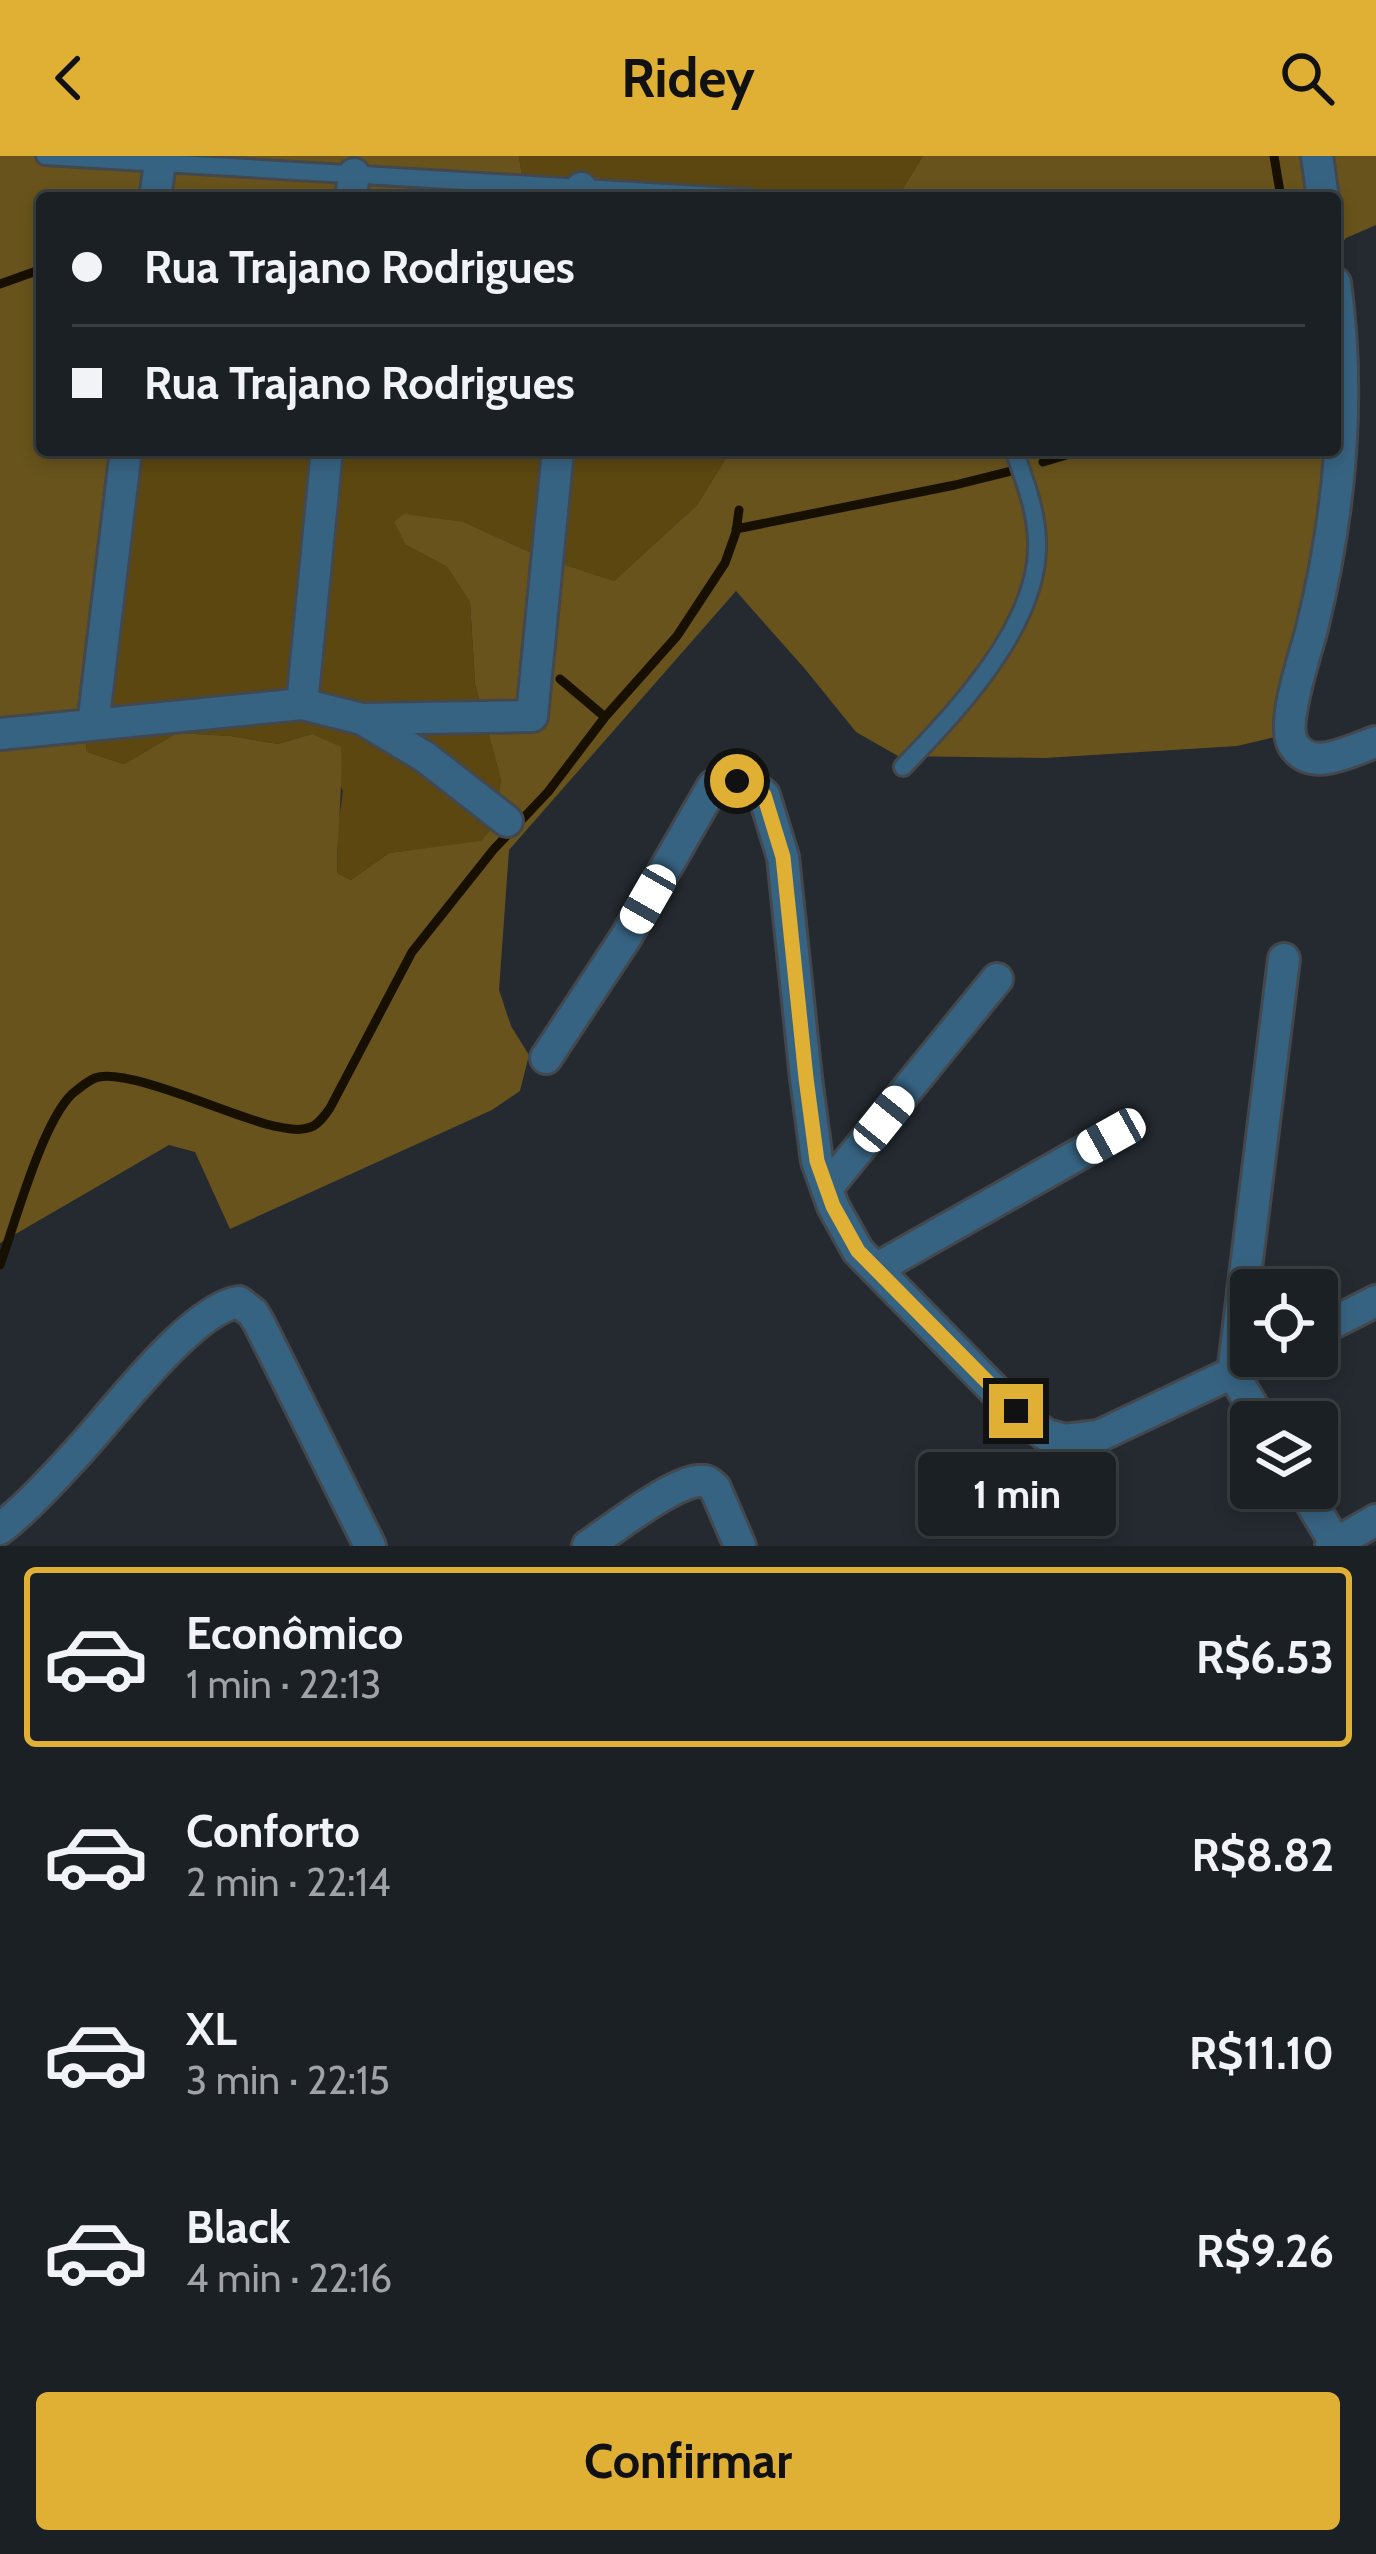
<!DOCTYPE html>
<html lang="pt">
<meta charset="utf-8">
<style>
body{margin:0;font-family:Cabin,sans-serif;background:#24282c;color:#f1f3f6;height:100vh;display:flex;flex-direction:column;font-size:45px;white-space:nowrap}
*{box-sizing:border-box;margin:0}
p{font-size:39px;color:#a0a3a6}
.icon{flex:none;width:66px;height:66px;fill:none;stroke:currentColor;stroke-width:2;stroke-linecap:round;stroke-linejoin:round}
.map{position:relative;height:1390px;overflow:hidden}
.side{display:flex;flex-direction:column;background:#1b2024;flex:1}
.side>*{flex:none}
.banner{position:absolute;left:36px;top:36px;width:1305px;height:264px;border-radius:12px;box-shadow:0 6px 18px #0003,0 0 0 3px #393e41;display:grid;align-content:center;height:264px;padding:0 36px;background:#1b2024}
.controls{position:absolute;left:1230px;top:1113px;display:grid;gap:24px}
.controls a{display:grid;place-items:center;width:108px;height:108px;border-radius:12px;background:#1b2024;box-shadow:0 6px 18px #0003,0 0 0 3px #393e41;font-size:60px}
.end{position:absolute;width:54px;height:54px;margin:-27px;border:15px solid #dfb034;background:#111;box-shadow:0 0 0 6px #111}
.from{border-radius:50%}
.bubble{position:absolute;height:84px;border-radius:12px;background:#1b2024;box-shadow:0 6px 18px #0003,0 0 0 3px #393e41;font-size:39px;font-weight:700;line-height:84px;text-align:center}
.car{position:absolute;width:36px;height:72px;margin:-36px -18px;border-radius:15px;box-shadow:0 0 9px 3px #0007;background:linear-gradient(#fff 24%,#345 0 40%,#fff 0 76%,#345 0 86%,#fff 0)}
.banner b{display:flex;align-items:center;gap:42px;height:114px;font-size:45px}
.banner b+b{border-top:3px solid #393e41}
.banner i{width:30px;height:30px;background:#f1f3f6}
ul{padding:21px 0 0;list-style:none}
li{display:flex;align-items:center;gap:36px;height:180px;margin:0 24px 18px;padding:0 12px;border:6px solid transparent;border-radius:12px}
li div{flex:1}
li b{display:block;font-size:45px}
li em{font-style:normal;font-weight:700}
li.on{border-color:#dfb034}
li>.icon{width:108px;height:108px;stroke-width:1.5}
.action{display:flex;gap:24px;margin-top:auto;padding:24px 36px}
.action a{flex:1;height:138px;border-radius:12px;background:#dfb034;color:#111;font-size:48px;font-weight:700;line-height:138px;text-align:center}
header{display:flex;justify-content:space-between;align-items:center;height:156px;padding:0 36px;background:#dfb034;color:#111;font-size:54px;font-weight:700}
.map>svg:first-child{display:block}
.green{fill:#5c4710}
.forest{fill:#68531c}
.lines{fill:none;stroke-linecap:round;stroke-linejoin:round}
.stream{stroke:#170f00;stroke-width:9}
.lane-casing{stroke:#42484e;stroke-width:22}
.street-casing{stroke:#42484e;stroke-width:36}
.lane{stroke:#376382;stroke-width:16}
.street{stroke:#376382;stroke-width:30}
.route{stroke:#dfb034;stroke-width:15}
</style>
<header><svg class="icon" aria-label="back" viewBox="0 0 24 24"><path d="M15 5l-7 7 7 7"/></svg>Ridey<svg class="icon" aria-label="search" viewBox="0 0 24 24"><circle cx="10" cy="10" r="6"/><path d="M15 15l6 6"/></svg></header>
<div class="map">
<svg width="1376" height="1390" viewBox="0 0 1376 1390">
<rect width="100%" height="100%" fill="#242a30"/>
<path class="green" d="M 519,0 L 923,0 L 897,42 L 525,42 Z
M 127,294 L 731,294 L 697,349 L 614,425 L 536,399 L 464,366 L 406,389 L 447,411 L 470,446 L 475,528 L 501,624 L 494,670 L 481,686 L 389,697 L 351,724 L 337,717 L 338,669 L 343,635 L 312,578 L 278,588 L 231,580 L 177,577 L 124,608 L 87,596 L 80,547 L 85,484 L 93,437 L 122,376 Z"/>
<path class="forest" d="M 0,0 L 519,0 L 525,42 L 42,42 L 42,294 L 127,294 L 122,376 L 93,437 L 85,484 L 80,547 L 87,596 L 124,608 L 177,577 L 231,580 L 278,588 L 312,578 L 341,591 C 343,633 337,674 337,717 L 351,724 L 389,697 L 481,685 L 494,670 L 501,624 L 475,528 L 470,446 L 447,411 L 406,389 L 394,366 L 404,358 L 464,366 L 536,399 L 614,425 L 697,349 L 731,294 L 1335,294 L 1284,579 L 1237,590 L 1045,602 L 898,600 L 856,576 L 805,513 L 736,435 L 509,694 L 499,834 L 511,870 L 529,899 L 520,935 L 492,954 L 230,1073 L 195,996 L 169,989 L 0,1087 Z
M 923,0 L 1376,0 L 1376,69 L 1346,82 L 1335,96 L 1335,42 L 897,42 Z"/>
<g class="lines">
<path class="stream" d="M 1274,0 L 1281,42
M 0,128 L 42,113
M 1043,306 L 1083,294
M 736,373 L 955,329 L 1019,313
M 560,523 L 605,561
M 0,1109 C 15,1067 42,967 72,938 C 78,933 88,925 95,922 C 126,910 235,962 274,970 C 285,972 299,976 311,971 C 319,968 325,959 330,952 L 412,796 L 494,693 L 548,636 L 605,561 L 677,480 L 725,407 L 736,376 L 739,354"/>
<defs>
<path id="lane" d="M 45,0 L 750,42
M 903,611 C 957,555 1041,467 1037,384 C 1036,353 1024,323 1014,294"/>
<path id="street" d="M 1317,0 L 1323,42
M 155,42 L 160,7
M 351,42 L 354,18
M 580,42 L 581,32
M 1335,127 C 1351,244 1340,358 1312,472 C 1306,497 1281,566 1293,588 C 1311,618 1351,594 1376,586
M 302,548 L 327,294
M 362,563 L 532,560 L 558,294
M 93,569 L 126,294
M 0,578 L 302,548 L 362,563 L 425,601 L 507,665
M 546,902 L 626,781 L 713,630 L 722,625 L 737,624 L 750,628 L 764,639 L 783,701 L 806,922 L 817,1005 L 833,1050 L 858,1095 L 1015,1255 L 1046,1279 L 1065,1284 L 1099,1280 L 1268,1200
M 827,1032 L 997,823
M 876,1113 L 1111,980
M 1317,1175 L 1376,1145
M 1262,1266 L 1233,1218 L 1284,803
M 1302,1332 L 1336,1388
M 0,1373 C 29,1350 54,1322 79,1295 C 113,1258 192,1152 239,1146 L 253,1157 L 259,1167 L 370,1390
M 588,1390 C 613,1373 670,1328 698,1325 C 708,1324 708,1326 715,1332 L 740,1390
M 1331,1390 L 1376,1364"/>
</defs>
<use href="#lane" class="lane-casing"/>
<use href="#street" class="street-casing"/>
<use href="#lane" class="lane"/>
<use href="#street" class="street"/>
</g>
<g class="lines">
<path class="route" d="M 737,625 L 750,628 L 764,639 L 783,701 L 806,922 L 817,1005 L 833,1050 L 858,1095 L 1016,1255"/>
</g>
</svg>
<div class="controls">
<a><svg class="icon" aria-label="locate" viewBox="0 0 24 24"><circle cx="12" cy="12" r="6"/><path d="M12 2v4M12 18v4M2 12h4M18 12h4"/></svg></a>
<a><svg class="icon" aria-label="layers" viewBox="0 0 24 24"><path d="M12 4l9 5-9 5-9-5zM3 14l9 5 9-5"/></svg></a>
</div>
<i class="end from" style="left:737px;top:625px"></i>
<i class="end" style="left:1016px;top:1255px"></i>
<div class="bubble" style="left:918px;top:1296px;width:198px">1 min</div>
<i class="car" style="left:648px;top:743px;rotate:210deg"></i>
<i class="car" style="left:884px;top:963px;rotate:39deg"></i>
<i class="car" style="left:1111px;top:980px;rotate:241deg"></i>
<div class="banner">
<b><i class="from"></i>Rua Trajano Rodrigues</b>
<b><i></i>Rua Trajano Rodrigues</b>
</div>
</div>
<section class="side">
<ul>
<li class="on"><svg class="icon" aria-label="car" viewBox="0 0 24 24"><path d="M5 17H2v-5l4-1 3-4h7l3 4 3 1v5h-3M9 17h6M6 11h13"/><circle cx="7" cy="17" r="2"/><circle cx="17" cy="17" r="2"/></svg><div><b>Econômico</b><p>1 min · 22:13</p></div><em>R$6.53</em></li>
<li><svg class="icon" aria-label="car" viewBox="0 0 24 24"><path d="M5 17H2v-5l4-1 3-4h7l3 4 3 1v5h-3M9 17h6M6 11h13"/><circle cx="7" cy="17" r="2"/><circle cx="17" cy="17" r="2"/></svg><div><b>Conforto</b><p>2 min · 22:14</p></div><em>R$8.82</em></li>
<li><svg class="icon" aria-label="car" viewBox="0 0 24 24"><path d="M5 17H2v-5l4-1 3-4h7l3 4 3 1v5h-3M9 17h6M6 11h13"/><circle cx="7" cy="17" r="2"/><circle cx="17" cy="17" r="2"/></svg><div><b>XL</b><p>3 min · 22:15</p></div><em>R$11.10</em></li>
<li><svg class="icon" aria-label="car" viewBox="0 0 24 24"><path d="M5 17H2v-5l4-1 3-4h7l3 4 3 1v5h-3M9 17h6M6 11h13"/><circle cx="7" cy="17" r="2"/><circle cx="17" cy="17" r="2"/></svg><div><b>Black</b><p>4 min · 22:16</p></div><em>R$9.26</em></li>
</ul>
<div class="action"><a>Confirmar</a></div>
</section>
